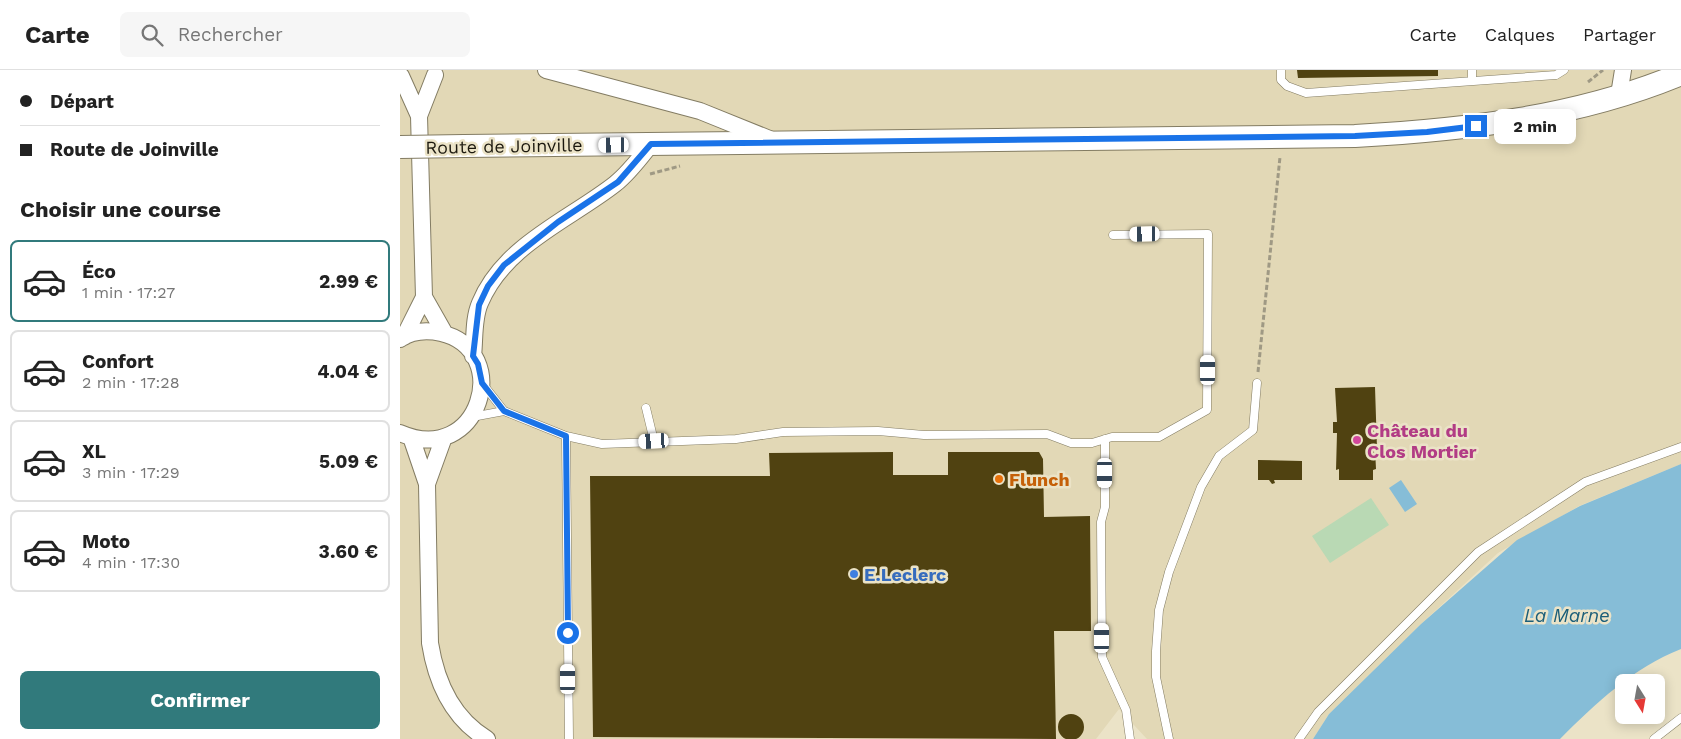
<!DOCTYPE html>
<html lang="fr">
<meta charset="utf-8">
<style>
body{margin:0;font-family:"Work Sans",sans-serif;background:#f6f6f6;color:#222;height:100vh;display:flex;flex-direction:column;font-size:19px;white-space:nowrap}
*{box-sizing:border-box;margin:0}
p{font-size:16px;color:#767676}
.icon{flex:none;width:28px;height:28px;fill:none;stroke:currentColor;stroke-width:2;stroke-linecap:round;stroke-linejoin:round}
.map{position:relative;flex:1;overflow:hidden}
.side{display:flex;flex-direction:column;background:#fff;width:400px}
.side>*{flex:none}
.banner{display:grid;align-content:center;height:110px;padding:0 20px;background:#fff}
.needle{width:32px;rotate:169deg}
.fabs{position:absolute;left:1215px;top:604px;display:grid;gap:10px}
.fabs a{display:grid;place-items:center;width:50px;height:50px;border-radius:8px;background:#fff;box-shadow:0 2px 12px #0003;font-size:25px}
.end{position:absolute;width:22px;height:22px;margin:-11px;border:6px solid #1a73e8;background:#fff;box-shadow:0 0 0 2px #fff}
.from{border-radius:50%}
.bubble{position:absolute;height:35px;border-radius:8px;background:#fff;box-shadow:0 2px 12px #0003;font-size:16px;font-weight:700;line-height:35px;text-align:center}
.car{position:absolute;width:15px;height:30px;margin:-15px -8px;border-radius:6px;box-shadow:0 0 4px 1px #0007;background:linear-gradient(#fff 24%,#345 0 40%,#fff 0 76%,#345 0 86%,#fff 0)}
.banner b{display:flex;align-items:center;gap:18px;height:48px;font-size:19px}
.banner b+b{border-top:1px solid #e0e0e0}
.banner i{width:12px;height:12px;background:#222}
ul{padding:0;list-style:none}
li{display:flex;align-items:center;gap:15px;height:82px;margin:0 10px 8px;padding:0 10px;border:2px solid #e0e0e0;border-radius:8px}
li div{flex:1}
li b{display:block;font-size:19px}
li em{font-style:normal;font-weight:700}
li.active{border-color:#317a7c}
li>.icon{width:45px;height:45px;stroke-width:1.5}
h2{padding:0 20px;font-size:22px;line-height:60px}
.button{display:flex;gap:10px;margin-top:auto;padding:10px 20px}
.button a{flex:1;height:58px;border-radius:8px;background:#317a7c;color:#fff;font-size:20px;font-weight:700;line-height:58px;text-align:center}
header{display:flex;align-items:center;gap:30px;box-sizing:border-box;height:70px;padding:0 25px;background:#fff;border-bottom:1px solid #e0e0e0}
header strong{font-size:24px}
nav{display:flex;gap:28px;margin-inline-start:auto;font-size:18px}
.search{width:350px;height:45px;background:#f6f6f6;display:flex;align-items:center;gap:12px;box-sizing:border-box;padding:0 18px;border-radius:8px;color:#767676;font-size:19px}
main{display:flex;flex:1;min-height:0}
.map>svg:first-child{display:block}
.built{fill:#e2d8b6}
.green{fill:#b9d9b4}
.water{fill:#86bdd7}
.building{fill:#504211}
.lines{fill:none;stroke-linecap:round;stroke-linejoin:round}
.service-casing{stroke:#837c63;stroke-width:9}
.minor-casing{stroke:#837c63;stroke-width:18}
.secondary-casing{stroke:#837c63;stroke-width:24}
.path{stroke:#9f9984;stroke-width:3;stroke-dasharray:5 2.5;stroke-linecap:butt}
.service{stroke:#fff;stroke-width:8}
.minor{stroke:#fff;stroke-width:16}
.secondary{stroke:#fff;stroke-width:22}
.secondary-bridge-casing{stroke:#837c63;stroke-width:24;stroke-linecap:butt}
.secondary-bridge{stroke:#fff;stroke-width:22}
.route{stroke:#1a73e8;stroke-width:6}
.hotel-dot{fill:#d1479c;stroke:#ebe3c7;stroke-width:2}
.food-dot{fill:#e8710a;stroke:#ebe3c7;stroke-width:2}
.shop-dot{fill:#3f7fe0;stroke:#ebe3c7;stroke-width:2}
.labels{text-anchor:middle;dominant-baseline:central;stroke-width:5;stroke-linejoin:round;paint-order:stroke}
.street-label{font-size:18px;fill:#1b180e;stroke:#ebe3c7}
.hotel-label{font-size:18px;font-weight:bold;fill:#b23c85;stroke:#ebe3c7;text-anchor:start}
.food-label{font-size:18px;font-weight:bold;fill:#c56008;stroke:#ebe3c7;text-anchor:start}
.shop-label{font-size:18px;font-weight:bold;fill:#366cbe;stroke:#ebe3c7;text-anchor:start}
.water-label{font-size:19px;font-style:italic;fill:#1b5e79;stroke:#ebe3c7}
</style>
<header>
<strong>Carte</strong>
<div class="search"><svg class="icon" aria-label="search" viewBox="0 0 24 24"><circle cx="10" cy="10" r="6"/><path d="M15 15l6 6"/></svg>Rechercher</div>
<nav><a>Carte</a><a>Calques</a><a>Partager</a></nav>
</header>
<main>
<section class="side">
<div class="banner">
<b><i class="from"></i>Départ</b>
<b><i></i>Route de Joinville</b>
</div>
<h2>Choisir une course</h2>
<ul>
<li class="active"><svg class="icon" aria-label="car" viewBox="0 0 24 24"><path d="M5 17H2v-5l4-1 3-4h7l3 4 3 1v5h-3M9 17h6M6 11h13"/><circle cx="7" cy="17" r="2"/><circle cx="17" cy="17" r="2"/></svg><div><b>Éco</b><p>1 min · 17:27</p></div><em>2.99 €</em></li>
<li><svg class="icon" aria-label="car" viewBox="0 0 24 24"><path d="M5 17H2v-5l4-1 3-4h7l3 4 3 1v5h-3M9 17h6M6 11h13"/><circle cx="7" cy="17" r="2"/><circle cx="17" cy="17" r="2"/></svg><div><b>Confort</b><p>2 min · 17:28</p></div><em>4.04 €</em></li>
<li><svg class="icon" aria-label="car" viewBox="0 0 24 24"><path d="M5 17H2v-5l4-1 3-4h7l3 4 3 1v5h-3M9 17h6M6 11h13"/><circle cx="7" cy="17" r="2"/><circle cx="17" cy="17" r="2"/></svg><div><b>XL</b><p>3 min · 17:29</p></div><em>5.09 €</em></li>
<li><svg class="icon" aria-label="car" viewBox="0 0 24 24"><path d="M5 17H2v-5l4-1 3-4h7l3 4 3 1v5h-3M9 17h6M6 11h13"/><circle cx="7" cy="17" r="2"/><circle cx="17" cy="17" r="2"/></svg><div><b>Moto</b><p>4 min · 17:30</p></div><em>3.60 €</em></li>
</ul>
<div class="button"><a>Confirmer</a></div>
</section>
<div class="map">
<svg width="1281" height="669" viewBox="0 0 1281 669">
<rect width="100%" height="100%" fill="#ebe3c7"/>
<path class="built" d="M 0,0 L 1281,0 L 1281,394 L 1179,436 L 1098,483 L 1021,554 L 929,644 L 913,669 L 747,669 L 719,639 L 696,669 L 0,669 Z"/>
<path class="green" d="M 971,428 L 989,455 L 930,493 L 912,466 Z"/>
<path class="water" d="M 1281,394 L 1281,579 C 1233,598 1196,633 1160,669 L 913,669 L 929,644 L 1021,554 L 1117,470 L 1180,436 Z
M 1001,410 L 1017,434 L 1005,442 L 989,418 Z"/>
<path class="building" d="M 897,0 L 1038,0 L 1038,6 L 898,8 Z
M 975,317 L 977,379 L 975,379 L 976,399 L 973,400 L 973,410 L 939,410 L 939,399 L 936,400 L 937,363 L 933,363 L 933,352 L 937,352 L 935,318 Z
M 493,382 L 493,405 L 548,405 L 548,382 L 639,382 L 643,389 L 644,447 L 690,446 L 691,561 L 654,561 L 656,669 L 193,667 L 190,406 L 370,406 L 369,383 Z
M 858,390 L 902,391 L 902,410 L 874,410 L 875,413 L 872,414 L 869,410 L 858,410 Z
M658 657a13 13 0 1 1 26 0a13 13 0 1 1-26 0Z"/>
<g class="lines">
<defs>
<path id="service" d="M 881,0 L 881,10 L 887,16 L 906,23 L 1156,5 L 1164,0
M 1072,0 L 1072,11
M 82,313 L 104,341 L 166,366 L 202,374 L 336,369 L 383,362 L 478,361 L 524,365 L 647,364 L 671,373 L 692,373 L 712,367 L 759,367 L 807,340 L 808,164 L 713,165
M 246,338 L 254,371
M 72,347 L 104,341
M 166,366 L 169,669
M 705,369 L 705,437 L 701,452 L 702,587 L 726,640 L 730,669
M 769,669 L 756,607 L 756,581 L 759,540 L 769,502 L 801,417 L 819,386 L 853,360 L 857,313
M 899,669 L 918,642 L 1078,482 L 1185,412 L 1281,377
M 1254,669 L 1281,648"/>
<path id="minor" d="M 146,0 L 300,41 L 372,70
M 1,6 L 19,46 L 24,227 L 4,267
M 1219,25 L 1223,0
M 19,46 L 35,5
M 24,227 L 45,264
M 0,269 C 12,261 27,260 41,263 C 114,280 80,398 0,363
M 73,286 C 75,269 73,249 80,233 C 104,175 169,150 215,114 C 229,103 240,88 251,74
M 11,367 L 27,414 L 30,573 C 36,611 52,648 87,669
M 27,414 L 44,367"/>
<path id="secondary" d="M 64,76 L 955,66 C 1065,60 1178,47 1281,4"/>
</defs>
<use href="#service" class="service-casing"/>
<use href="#minor" class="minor-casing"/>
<use href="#secondary" class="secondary-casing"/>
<path class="path" d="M 1188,12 L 1203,0
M 250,104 L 280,96
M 858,302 L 880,87"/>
<use href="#service" class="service"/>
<use href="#minor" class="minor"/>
<use href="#secondary" class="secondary"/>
<defs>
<path id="secondary-bridge" d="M 0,77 L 64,76"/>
</defs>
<use href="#secondary-bridge" class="secondary-bridge-casing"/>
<use href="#secondary-bridge" class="secondary-bridge"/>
</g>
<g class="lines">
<path class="route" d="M 168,563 L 166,366 L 104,341 L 82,313 L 78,294 L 73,286 L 79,235 L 88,216 L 104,195 L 158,152 L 218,112 L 251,74 L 955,66 L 1027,62 L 1076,56"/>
</g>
<circle class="hotel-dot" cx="957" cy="370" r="5"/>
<circle class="food-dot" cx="599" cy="409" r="5"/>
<circle class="shop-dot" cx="454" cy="504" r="5"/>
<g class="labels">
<g class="street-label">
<text transform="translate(104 76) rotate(-1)">Route de Joinville</text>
</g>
<g class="hotel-label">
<text x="967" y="360">Château du<tspan x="967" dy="21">Clos Mortier</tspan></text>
</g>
<g class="food-label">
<text x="609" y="409">Flunch</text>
</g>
<g class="shop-label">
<text x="464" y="504">E.Leclerc</text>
</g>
<g class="water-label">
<text x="1167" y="545">La Marne</text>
</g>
</g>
</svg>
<div class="fabs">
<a><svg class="needle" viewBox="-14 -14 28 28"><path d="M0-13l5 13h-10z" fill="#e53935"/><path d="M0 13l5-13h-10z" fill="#767676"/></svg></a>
</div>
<i class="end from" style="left:168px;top:563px"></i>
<i class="end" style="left:1076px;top:56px"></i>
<div class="bubble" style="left:1094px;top:39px;width:82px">2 min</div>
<i class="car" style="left:214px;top:75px;rotate:269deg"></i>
<i class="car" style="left:745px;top:164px;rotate:269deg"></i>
<i class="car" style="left:808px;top:300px;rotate:0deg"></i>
<i class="car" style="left:254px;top:371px;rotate:267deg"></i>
<i class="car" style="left:705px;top:403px;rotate:180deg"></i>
<i class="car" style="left:702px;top:568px;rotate:0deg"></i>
<i class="car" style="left:168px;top:609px;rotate:0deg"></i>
</div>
</main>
